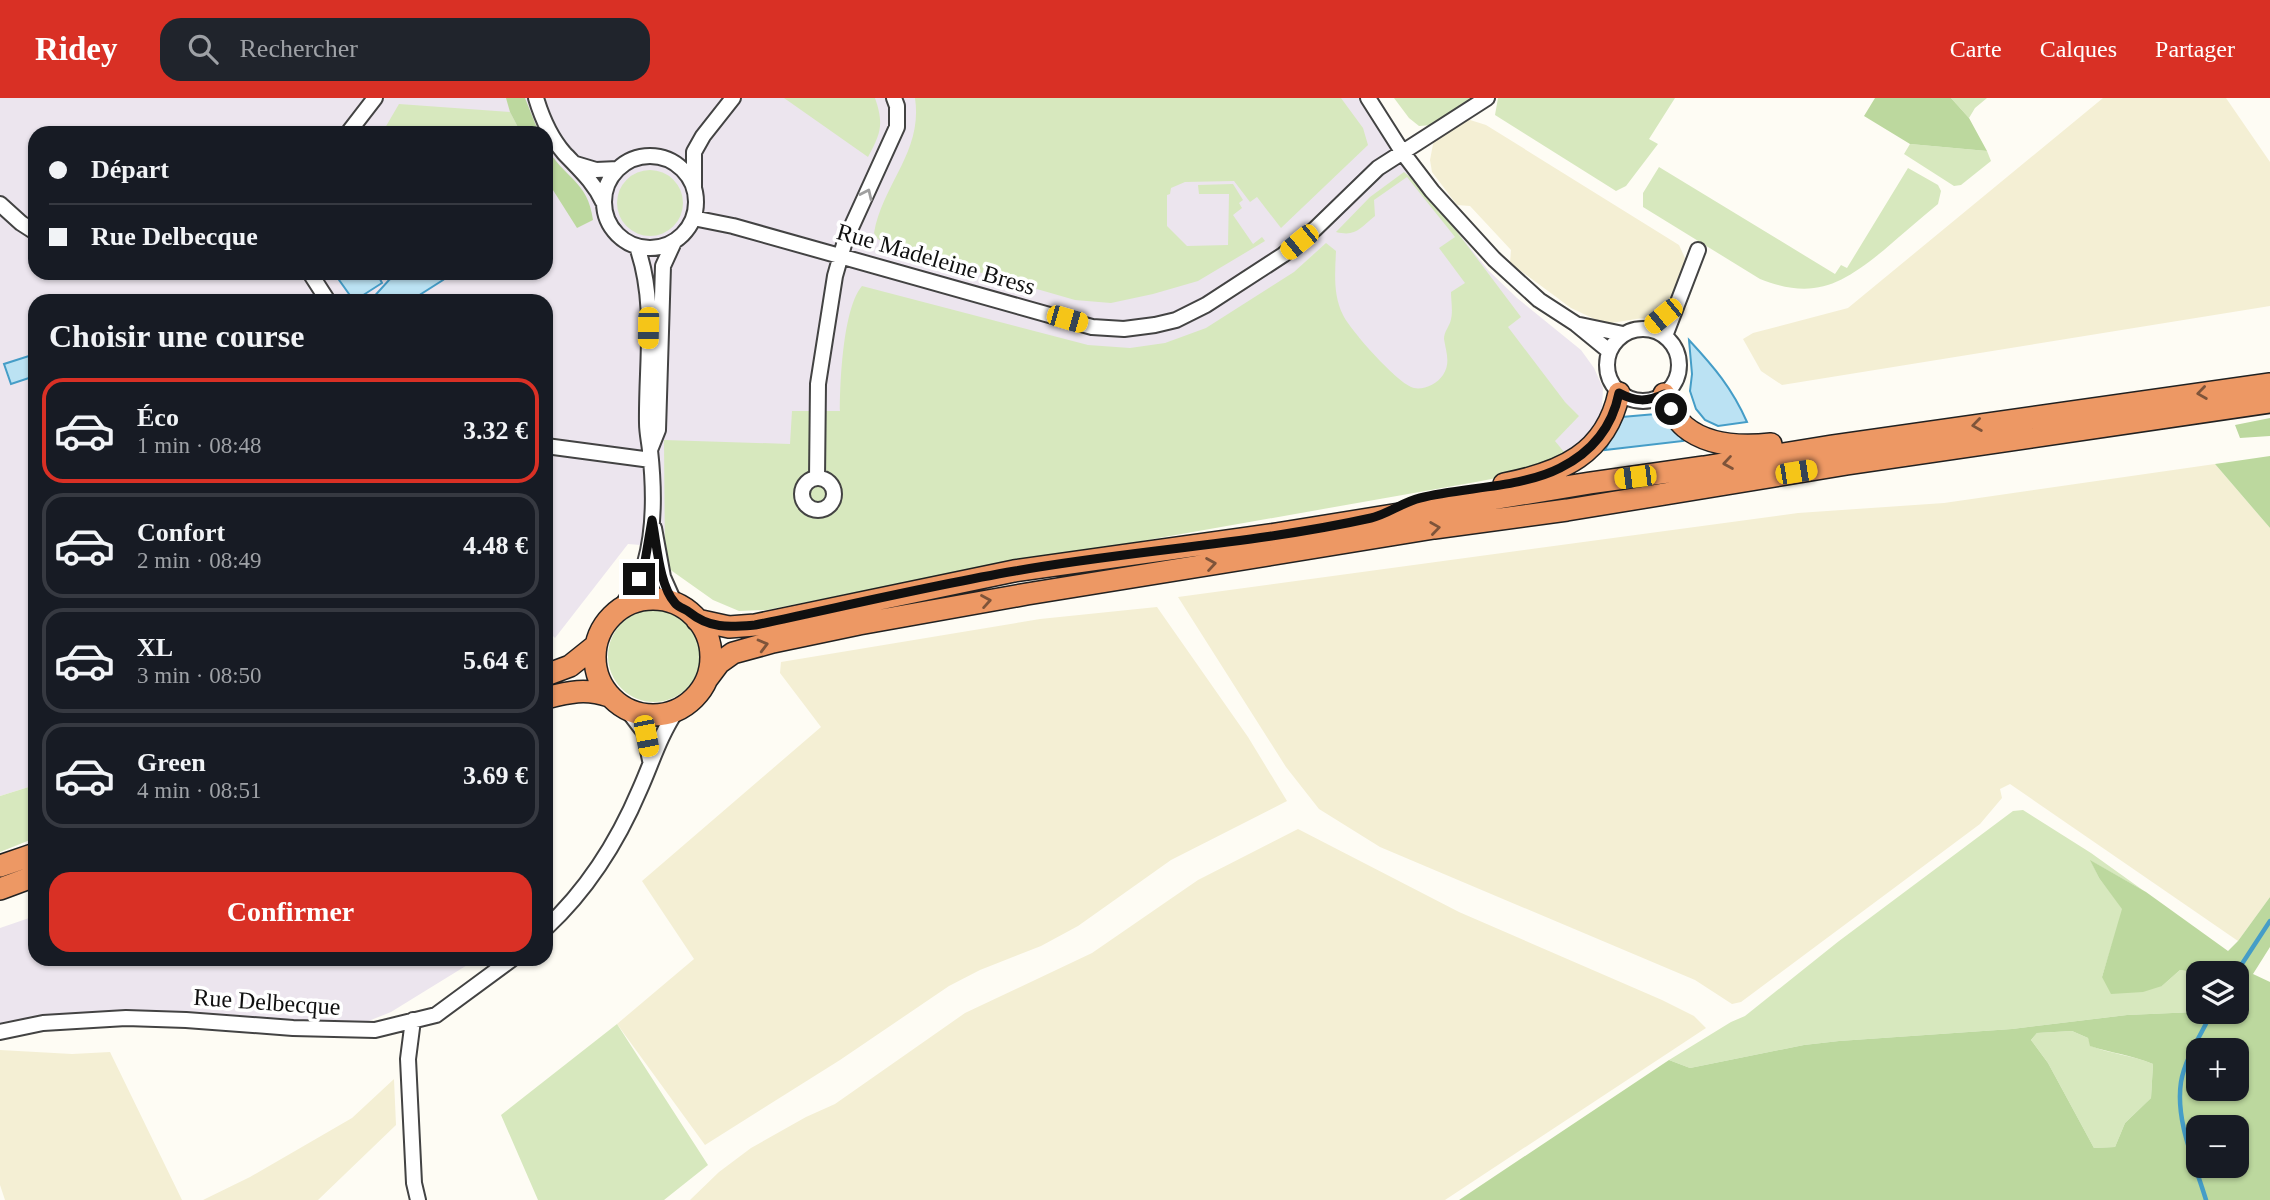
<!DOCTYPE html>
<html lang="fr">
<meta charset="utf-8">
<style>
body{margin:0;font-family:"Times New Roman",serif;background:#20242c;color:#f1f3f6;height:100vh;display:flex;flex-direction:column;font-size:26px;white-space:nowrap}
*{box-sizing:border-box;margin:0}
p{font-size:23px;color:#9ea1a6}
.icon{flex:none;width:38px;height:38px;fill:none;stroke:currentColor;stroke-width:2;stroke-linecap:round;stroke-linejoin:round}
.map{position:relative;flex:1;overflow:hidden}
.panel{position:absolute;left:28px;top:196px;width:525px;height:672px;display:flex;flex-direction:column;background:#171b24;border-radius:21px;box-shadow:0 2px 5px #0004}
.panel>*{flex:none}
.banner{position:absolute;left:28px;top:28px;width:525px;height:154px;border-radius:21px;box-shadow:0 2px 5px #0004;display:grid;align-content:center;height:154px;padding:0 21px;background:#171b24}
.tools{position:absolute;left:2186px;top:863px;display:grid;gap:14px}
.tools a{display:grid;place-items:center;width:63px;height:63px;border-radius:14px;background:#171b24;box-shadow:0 2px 5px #0004;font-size:35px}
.end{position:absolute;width:32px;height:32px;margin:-16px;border:9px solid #101010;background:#fff;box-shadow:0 0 0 4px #fff}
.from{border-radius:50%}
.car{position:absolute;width:21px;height:42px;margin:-21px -10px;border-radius:9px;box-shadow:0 0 5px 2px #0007;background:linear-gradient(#f5c518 24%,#345 0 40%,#f5c518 0 76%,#345 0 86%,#f5c518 0)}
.banner b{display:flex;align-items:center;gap:24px;height:66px;font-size:26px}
.banner b+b{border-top:2px solid #363941}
.banner i{width:18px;height:18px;background:#f1f3f6}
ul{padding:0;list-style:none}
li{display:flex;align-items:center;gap:21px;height:105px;margin:0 14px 10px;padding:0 7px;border:4px solid #363941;border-radius:21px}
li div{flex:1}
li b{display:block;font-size:26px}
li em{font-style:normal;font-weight:600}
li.selected{border-color:#d93025}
li>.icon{width:63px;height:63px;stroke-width:1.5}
h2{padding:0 21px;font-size:32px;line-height:84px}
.action{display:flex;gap:14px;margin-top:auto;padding:14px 21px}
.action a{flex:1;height:80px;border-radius:21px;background:#d93025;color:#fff;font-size:28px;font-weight:600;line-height:80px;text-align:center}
header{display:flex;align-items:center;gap:42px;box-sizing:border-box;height:98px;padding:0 35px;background:#d93025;color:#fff}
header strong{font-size:33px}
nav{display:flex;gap:38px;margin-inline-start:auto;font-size:24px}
.search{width:490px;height:63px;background:#20242c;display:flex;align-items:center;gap:18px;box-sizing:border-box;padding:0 24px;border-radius:21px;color:#9ea1a6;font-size:26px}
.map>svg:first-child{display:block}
.industrial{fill:#ece5ee;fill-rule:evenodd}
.farmland{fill:#f4efd4}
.green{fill:#d7e8be}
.forest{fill:#bcd89e;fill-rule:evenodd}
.water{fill:#bbe2f3;stroke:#459dc7;stroke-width:2}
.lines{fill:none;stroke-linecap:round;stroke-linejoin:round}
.stream{stroke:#459dc7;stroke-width:4.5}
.minor-casing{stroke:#434343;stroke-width:18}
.highway-casing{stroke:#212121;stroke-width:24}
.minor{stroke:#fff;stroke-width:14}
.highway{stroke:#ed9864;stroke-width:21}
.oneway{stroke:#9f9f9f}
.oneway2{stroke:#7e543a}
.route{stroke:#101010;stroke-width:9}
.labels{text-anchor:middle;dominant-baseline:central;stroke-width:7;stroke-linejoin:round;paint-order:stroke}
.street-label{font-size:24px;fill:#101010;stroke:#fff}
</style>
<header>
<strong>Ridey</strong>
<div class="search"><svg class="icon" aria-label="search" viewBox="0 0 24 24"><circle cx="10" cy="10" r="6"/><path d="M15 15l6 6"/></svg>Rechercher</div>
<nav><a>Carte</a><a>Calques</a><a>Partager</a></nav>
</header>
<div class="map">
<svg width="2270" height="1102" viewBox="0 0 2270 1102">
<rect width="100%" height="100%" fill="#fefcf4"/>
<path class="industrial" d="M 0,0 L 1359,0 L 1408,72 L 1488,172 L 1517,200 L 1581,252 L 1594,270 L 1603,290 L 1602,310 L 1595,328 L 1581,347 L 1564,357 L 678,450 L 628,446 L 555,540 L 546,531 L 546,203 L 35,203 L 35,687 L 0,698 ZM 35,35 L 546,35 L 546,175 L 35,175 Z
M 35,818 L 35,861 L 477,861 L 391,914 L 346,932 L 186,922 L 0,934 L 0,830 Z"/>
<path class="farmland" d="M 2103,0 L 2226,0 L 2270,64 L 2270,208 L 1782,287 L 1761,273 L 1743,241 L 1753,235 L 1848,210 Z
M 1467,21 L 1486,27 L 1679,147 L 1685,160 L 1684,172 L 1672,198 L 1649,219 L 1605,226 L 1571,210 L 1510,165 L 1511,152 L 1470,108 L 1457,107 L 1432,74 L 1430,62 L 1434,41 Z
M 2215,366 L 2270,430 L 2270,799 L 2238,843 L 2010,686 L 2000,691 L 2002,700 L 1980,726 L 1741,904 L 1732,906 L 1695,882 L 1380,749 L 1319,711 L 1286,669 L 1178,499 L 1798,415 L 1944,405 Z
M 1157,509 L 1248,639 L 1287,703 L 1171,762 L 1078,828 L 1041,848 L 980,872 L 949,888 L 840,962 L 705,1047 L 617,926 L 694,861 L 642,783 L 821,629 L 780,575 L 781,564 L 1040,521 Z
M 1298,731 L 1459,814 L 1662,902 L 1694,918 L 1706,930 L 1445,1102 L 690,1102 L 719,1074 L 751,1050 L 806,1019 L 835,1006 L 965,915 L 1092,855 L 1198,782 Z
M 0,952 L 72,956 L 110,954 L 182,1102 L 5,1102 L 0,1087 Z
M 394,981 L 396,1027 L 318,1102 L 203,1102 L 250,1079 L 352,1020 Z"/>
<path class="green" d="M 784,0 L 875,0 C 884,26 881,35 868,59 Z
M 915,0 L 1341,0 L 1363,30 L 1368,47 L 1281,130 L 1257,99 L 1250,104 L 1234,83 L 1185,84 L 1171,90 L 1170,96 L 1167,97 L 1167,128 L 1187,148 L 1228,147 L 1229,96 L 1199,96 L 1198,87 L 1233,86 L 1243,102 L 1239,105 L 1242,110 L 1233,117 L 1253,146 L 1262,139 L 1265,143 L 1198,183 L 1153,196 L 1111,205 L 1075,202 L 892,149 L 878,141 L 874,135 C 883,85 923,54 915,0 Z
M 1394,0 L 1471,0 L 1433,27 L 1419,28 L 1409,20 Z
M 1498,0 L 1675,0 L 1649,41 L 1658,46 L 1626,88 L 1616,93 L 1495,17 Z
M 1951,0 L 1987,0 L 1975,10 L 1969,20 Z
M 399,6 L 510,14 L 521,35 L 382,35 Z
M 1910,46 L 1987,53 L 1991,63 L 1961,87 L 1954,88 L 1904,56 Z
M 1659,69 L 1835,176 L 1841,167 L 1847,170 L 1908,70 L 1938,87 L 1941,93 L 1938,106 C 1920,121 1902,136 1884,152 C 1841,187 1814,202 1760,181 L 1643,109 L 1643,95 Z
M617 105a33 33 0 1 1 66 0a33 33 0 1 1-66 0Z
M 1404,74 L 1424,90 L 1521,219 L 1508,229 L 1565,304 L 1579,318 L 1555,343 L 1569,360 L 1517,376 L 1476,384 L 882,489 L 767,512 L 739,513 L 713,502 L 665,468 L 664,342 L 790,346 L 792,313 L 840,313 C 840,284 843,210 862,188 L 1088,247 L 1130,250 L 1165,245 L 1206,230 L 1294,174 L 1326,145 L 1336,153 C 1335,175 1333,197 1343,217 C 1350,232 1399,287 1414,290 C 1424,292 1437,286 1443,277 C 1451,265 1446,254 1444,241 C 1444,233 1450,228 1451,221 C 1453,213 1451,202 1451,194 L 1465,185 L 1439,150 L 1455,139 L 1407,79 L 1374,102 L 1375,118 C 1360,130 1356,139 1336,134 L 1370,99 Z
M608 558a46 46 0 1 1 92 0a46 46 0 1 1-92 0Z
M 35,687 L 35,740 L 0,754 L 0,698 Z
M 2023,712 L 2091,755 L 2144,793 L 2091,763 L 2099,780 L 2123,811 L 2102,879 L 2162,888 L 2180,872 L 2198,874 L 2198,910 L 2195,914 L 2127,917 L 2012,931 L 1839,943 L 1804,947 L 1690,970 L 1669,962 L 1731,924 L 1745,918 L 1839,843 L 2013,713 Z
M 617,926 L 708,1067 L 664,1102 L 538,1102 L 501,1017 Z
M 2072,933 L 2088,940 L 2091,948 C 2111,956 2132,957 2153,966 L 2151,1000 L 2125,1025 L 2115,1049 L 2094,1050 L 2048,965 L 2031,942 L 2037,935 Z"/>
<path class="forest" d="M 506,0 L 525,0 L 539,35 L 521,35 L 510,14 Z
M 1875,0 L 1951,0 L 1969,20 L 1987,53 L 1910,46 L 1864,18 Z
M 546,48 C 563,80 588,82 593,122 L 577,130 L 546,81 Z
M 2270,320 L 2270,338 L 2240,340 L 2235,327 Z
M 2270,358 L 2270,430 L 2215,366 Z
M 2090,762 L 2146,794 L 2228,853 L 2238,843 L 2270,799 L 2270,849 L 2253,876 L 2270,884 L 2270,1102 L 1459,1102 L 1669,962 L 1690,970 L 1804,947 L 1839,943 L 2012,931 L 2127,917 L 2195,914 L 2198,910 L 2198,914 L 2236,914 L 2236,875 L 2199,875 L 2180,872 L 2162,888 L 2143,894 L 2111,896 L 2102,879 L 2122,811 L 2099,780 ZM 2072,933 L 2088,940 L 2090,948 C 2111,955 2132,957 2153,966 L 2151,1000 L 2125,1025 L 2115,1049 L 2094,1050 L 2048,965 L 2031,942 L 2037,935 ZM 2236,952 L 2236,990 L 2198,990 L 2198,952 ZM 2236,1029 L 2236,1068 L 2198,1068 L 2198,1029 Z"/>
<path class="water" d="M 344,175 L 377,175 L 382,185 L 354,203 L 337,179 Z
M 400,175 L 438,175 L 443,182 L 410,203 L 370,203 L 389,182 Z
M 1689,242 C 1714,269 1732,290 1747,324 L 1718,328 L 1705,322 L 1696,311 L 1690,293 L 1692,276 Z
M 32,257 L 35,267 L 35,278 L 11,286 L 4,266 Z
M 1667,315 L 1683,343 L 1605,352 L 1622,319 Z"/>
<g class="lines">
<path class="stream" d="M 2236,875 L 2270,823
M 2206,1102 C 2195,1065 2175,1023 2181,984 C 2185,960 2202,935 2212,914"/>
<defs>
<path id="minor" d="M 536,0 C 542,20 551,40 564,55 C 579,71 594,84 603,104
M 1368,0 L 1403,55 L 1432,93 L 1494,161 L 1539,202 L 1576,226 L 1609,253
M 348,35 L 375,0
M604 104a46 46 0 1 1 92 0a46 46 0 1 1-92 0Z
M 576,66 L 596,72 L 618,71
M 694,89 L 694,54 L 703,38 L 733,0
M 0,106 L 21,125 L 35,134
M 693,120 L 733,128 L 1092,229 L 1124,231 L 1155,227 L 1176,222 L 1206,207 L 1283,157 L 1315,131 L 1378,70 L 1487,0
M 310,175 L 328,203
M 1580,227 L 1623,236
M1607 267a36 36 0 1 1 72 0a36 36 0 1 1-72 0Z
M 1665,238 L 1698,152
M 546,348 L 651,362
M 650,352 L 658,332 L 663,168 L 674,144
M802 396a16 16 0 1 1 32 0a16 16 0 1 1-32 0Z
M 817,380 L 818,286 L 835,178 L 845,143 L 897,29 L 897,8 L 894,0
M 654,430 L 663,479 L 675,506
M 619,512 C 629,497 640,482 645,465 C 655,430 654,388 650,352 C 649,343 647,334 647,325 C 646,267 657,205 637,149
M 628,613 L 644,634 L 650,662
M 546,830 C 588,791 618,743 640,691 C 652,664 660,637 677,612
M 413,922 L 408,961 L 414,1085 L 418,1102
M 0,934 L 43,925 L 126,920 L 186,922 L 293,930 L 375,932 L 436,917 L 512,861"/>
<path id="highway" d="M 1664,296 C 1670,307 1675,321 1685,329 C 1708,348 1743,349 1771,346
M 1504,386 C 1561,375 1606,356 1619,295
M595 559a58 58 0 1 1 116 0a58 58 0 1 1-116 0Z
M 697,522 L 729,529 L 755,527 L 1014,473 L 1277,436 L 1590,385 L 1704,369 L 1832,348 L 2270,286
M 546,577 L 570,568 L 595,548
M 707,581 L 719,565 L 733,555 L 773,544 L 859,526 L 1027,496 L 1434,430 L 1567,412 L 1847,366 L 2270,304
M 546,600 C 569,594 586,590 609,598
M 0,768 L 35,756
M 0,791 L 35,778"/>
</defs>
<use href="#minor" class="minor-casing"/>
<use href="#highway" class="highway-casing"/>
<use href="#minor" class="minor"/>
<use href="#highway" class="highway"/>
</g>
<defs><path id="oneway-chevron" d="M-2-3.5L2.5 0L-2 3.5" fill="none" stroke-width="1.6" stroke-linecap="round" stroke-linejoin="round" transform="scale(1.75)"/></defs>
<use class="oneway" href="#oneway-chevron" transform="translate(867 96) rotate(-65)"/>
<g class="oneway2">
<use href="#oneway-chevron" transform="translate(2202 295) rotate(172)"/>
<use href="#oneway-chevron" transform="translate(1977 327) rotate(172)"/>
<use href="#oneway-chevron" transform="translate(1728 365) rotate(171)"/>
<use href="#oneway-chevron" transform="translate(1435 430) rotate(-8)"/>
<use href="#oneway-chevron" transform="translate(1211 466) rotate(-9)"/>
<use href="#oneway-chevron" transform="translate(986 503) rotate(-10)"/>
<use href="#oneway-chevron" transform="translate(763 547) rotate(-15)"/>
</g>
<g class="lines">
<path class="route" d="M 639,481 L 645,463 L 652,422 C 657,446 659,487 675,505 C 678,509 685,511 689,514 C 710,531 729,529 755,527 C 841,509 928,488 1015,473 C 1133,452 1254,446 1371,420 C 1388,416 1403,404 1420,400 C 1463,389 1521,390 1560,370 C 1592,354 1612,330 1619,295 C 1636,304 1647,304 1664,296 L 1671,311"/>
</g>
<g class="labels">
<g class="street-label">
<text transform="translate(936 161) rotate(16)">Rue Madeleine Bress</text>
<text transform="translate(267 904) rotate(4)">Rue Delbecque</text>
</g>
</g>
</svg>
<div class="tools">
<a><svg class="icon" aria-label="layers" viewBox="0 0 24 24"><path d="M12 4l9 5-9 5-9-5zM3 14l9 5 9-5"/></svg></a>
<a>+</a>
<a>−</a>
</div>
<i class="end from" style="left:1671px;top:311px"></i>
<i class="end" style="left:639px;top:481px"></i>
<i class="car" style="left:1299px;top:144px;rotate:231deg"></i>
<i class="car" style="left:1663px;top:218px;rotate:231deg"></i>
<i class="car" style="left:1067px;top:221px;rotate:106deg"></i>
<i class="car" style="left:648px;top:230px;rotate:181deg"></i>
<i class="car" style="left:1796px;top:374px;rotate:81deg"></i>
<i class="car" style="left:1635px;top:379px;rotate:263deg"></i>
<i class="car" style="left:646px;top:638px;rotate:169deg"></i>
<div class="banner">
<b><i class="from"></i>Départ</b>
<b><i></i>Rue Delbecque</b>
</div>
<section class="panel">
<h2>Choisir une course</h2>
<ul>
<li class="selected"><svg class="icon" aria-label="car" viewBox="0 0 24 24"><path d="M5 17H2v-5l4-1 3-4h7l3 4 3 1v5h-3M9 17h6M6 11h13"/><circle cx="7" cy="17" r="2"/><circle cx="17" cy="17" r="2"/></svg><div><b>Éco</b><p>1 min · 08:48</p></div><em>3.32 €</em></li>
<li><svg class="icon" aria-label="car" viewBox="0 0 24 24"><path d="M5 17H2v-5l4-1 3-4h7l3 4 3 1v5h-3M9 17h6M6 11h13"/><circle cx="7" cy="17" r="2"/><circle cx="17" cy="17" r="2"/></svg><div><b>Confort</b><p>2 min · 08:49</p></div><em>4.48 €</em></li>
<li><svg class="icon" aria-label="car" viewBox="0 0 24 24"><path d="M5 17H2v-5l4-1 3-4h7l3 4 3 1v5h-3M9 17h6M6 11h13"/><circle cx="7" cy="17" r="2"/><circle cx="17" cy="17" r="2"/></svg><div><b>XL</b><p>3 min · 08:50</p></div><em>5.64 €</em></li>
<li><svg class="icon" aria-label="car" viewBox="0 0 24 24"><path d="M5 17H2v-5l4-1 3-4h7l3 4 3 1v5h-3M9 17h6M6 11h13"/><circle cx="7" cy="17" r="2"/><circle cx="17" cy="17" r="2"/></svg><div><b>Green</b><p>4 min · 08:51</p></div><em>3.69 €</em></li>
</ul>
<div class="action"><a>Confirmer</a></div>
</section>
</div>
